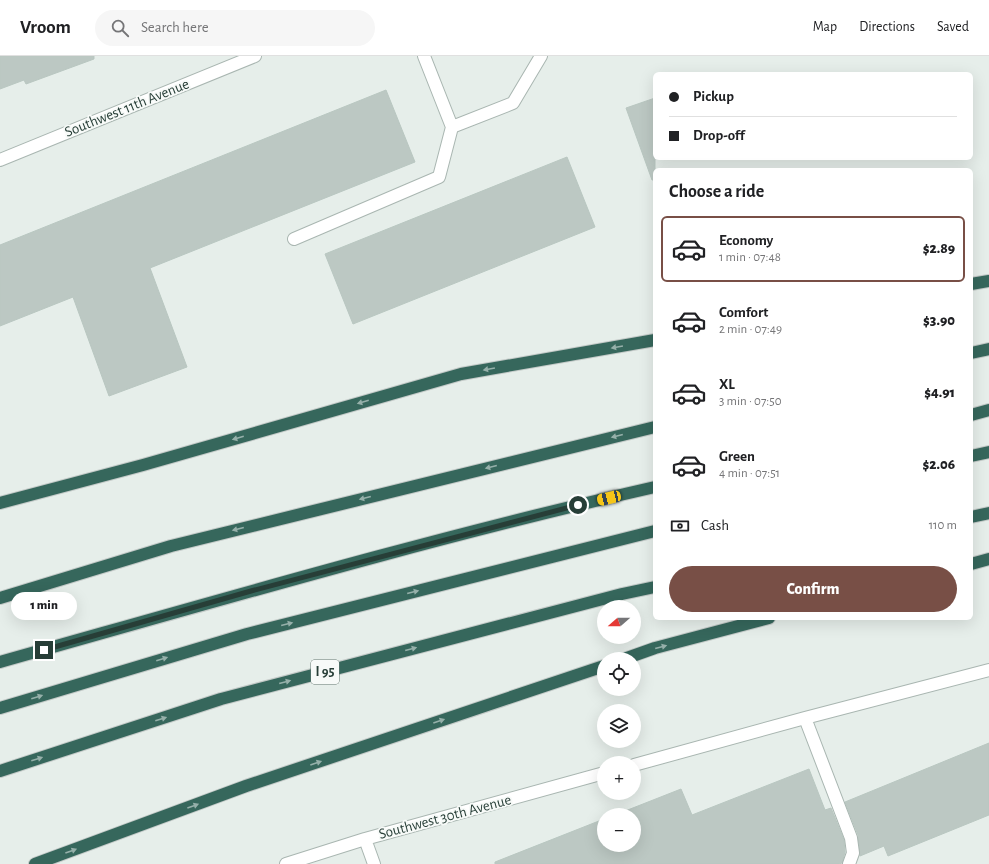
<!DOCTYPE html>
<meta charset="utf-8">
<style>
body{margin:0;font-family:"Alegreya Sans",sans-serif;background:#f6f6f6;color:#202124;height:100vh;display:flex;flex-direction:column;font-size:15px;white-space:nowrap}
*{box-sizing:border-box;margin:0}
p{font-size:13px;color:#757577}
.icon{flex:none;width:22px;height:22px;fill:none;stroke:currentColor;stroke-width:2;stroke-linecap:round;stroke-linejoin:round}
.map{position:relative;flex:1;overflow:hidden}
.drawer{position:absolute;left:653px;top:112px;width:320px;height:452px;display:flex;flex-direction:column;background:#fff;border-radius:6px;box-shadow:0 4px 16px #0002}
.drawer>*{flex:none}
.banner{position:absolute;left:653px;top:16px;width:320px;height:88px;border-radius:6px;box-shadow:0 4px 16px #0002;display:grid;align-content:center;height:88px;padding:0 16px;background:#fff}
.needle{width:26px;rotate:250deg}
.controls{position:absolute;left:597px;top:544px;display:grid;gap:8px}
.controls a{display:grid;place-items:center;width:44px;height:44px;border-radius:50%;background:#fff;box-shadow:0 4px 16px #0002;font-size:20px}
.end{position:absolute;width:18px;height:18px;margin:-9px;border:5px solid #273e37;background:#fff;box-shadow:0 0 0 2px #fff}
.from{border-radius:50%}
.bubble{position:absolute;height:28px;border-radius:14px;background:#fff;box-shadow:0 4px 16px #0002;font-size:13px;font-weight:800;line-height:28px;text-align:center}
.car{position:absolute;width:12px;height:24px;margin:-12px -6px;border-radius:5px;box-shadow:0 0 3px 1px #0007;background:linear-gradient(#f5c518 24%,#345 0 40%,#f5c518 0 76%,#345 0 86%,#f5c518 0)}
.banner b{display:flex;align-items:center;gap:14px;height:38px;font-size:15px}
.banner b+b{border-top:1px solid #e0e0e0}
.banner i{width:10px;height:10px;background:#202124}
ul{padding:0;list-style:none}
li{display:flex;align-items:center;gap:12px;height:66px;margin:0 8px 6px;padding:0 8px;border:2px solid transparent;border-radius:6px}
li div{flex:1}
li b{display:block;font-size:15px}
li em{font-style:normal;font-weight:800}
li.current{border-color:#784f46}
li>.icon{width:36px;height:36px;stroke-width:1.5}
h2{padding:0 16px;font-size:18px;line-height:48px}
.pay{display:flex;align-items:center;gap:10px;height:44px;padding:0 16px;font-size:15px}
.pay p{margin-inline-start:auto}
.primary-button{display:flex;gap:8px;margin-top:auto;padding:8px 16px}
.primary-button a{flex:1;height:46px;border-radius:24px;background:#784f46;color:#fff;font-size:16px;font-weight:800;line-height:46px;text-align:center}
header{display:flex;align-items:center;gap:24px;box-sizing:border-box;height:56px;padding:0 20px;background:#fff;border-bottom:1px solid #e0e0e0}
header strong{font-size:19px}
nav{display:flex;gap:22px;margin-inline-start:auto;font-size:14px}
.search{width:280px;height:36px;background:#f6f6f6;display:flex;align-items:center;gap:10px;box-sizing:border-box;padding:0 14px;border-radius:22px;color:#757577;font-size:15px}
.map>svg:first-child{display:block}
.building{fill:#bcc8c3;stroke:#b9c7c1}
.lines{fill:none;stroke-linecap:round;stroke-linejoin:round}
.lane-casing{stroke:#a9b6b1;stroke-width:14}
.street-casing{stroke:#a9b6b1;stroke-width:14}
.highway-casing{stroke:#c3c9c7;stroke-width:14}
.lane{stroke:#fff;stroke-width:12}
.street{stroke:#fff;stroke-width:12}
.highway{stroke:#36675c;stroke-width:12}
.oneway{fill:#96b0aa}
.route{stroke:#273e37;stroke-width:5}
.labels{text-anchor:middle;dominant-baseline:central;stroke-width:3.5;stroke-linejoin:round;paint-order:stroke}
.shield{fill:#f7faf8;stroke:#657671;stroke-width:1}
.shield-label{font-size:14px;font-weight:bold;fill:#273e37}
.street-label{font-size:15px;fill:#273e37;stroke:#f7faf8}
</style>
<header>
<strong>Vroom</strong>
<div class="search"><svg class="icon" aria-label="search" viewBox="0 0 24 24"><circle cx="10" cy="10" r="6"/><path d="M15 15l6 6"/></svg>Search here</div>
<nav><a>Map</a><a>Directions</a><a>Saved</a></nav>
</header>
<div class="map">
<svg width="989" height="808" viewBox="0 0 989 808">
<rect width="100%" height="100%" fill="#e6eeea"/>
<path class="building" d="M 0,0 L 94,0 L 94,3 L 26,28 L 24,24 L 0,33 Z
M 386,34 L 415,106 L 150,212 L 187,311 L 109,340 L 73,241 L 0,270 L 0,189 Z
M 655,42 L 655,124 L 652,124 L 626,52 Z
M 567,101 L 595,171 L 353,268 L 325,198 Z
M 989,687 L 989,759 L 888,800 L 884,790 L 860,800 L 858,779 L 845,746 Z
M 809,713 L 825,754 L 831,752 L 844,784 L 845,796 L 842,807 L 839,808 L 495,808 L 495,806 L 604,763 L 604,789 L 634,789 L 634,759 L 615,759 L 681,733 L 692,759 Z"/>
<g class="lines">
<defs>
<path id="lane" d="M 424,0 L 452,71 L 513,47 L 541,0
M 294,183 L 439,121 L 452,71
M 805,662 L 851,782 L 853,797 L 849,808
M 634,709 L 805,662 L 989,614
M 365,783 L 374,808
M 286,808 L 365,783 L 604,717"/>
<path id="street" d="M 0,104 L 255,0"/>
<path id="highway" d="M 971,228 L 989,225
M 971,297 L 989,293
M 971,359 L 989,354
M 971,400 L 989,396
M 0,447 L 143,409 L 461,318 L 655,284
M 971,461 L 989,457
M 971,508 L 989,503
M 0,542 L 171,490 L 655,371
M 624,603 L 655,592 L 769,562
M 0,606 C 217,545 435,481 655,431
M 0,652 L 247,578 L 655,475
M 0,715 L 221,643 L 622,538 L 655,531
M 35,808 L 246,730 L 604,610"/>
</defs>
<use href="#lane" class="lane-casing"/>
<use href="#street" class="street-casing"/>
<use href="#highway" class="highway-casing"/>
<use href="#lane" class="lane"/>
<use href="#street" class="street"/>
<use href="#highway" class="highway"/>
</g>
<defs><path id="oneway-solid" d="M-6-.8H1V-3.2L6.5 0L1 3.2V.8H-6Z"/></defs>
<g class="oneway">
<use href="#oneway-solid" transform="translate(617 291) rotate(170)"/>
<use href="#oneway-solid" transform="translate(489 313) rotate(170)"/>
<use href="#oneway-solid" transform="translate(363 346) rotate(164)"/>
<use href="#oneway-solid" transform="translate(617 380) rotate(166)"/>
<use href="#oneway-solid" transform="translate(238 382) rotate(164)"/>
<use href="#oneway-solid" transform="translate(491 411) rotate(166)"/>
<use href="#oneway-solid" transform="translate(365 442) rotate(166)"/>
<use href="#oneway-solid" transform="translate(238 473) rotate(166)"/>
<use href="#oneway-solid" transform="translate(413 536) rotate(-14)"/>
<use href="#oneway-solid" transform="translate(287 568) rotate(-14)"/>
<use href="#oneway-solid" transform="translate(661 591) rotate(-15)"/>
<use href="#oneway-solid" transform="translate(411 593) rotate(-15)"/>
<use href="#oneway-solid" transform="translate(162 603) rotate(-17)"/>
<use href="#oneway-solid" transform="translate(285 626) rotate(-15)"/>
<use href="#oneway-solid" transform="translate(37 641) rotate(-17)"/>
<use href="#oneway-solid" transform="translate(161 663) rotate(-18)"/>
<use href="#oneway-solid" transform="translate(439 665) rotate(-19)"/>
<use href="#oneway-solid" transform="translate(37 703) rotate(-18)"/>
<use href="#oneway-solid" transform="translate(316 707) rotate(-19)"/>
<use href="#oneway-solid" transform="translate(193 750) rotate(-20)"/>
<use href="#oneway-solid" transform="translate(71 795) rotate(-20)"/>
</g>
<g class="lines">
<path class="route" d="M 44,594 L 251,535 L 578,449"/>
</g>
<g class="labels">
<rect class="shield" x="311" y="604" width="28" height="24" rx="3"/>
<g class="shield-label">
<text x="325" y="616">I 95</text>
</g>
<g class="street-label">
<text transform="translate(127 52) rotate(-22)">Southwest 11th Avenue</text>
<text transform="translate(445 761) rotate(-15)">Southwest 30th Avenue</text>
</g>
</g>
</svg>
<div class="controls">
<a><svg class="needle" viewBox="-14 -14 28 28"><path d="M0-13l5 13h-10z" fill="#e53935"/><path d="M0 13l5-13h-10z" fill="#757577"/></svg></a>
<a><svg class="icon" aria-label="locate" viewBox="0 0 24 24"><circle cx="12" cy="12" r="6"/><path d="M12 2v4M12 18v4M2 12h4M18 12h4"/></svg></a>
<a><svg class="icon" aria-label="layers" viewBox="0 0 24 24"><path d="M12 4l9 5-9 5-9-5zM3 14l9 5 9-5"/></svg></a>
<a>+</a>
<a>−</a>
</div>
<i class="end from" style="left:578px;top:449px"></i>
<i class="end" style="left:44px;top:594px"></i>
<div class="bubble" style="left:11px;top:536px;width:66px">1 min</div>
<i class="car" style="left:609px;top:442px;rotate:257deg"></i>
<div class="banner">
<b><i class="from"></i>Pickup</b>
<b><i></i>Drop-off</b>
</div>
<section class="drawer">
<h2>Choose a ride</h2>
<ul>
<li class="current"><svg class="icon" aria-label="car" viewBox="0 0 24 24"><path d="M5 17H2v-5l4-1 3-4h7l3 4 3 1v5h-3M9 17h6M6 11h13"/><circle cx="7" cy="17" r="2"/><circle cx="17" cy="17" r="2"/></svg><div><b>Economy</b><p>1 min · 07:48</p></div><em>$2.89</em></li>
<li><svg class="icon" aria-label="car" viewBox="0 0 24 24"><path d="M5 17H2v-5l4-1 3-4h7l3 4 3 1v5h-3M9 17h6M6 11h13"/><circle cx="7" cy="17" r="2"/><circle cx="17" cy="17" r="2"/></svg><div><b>Comfort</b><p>2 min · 07:49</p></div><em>$3.90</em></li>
<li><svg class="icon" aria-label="car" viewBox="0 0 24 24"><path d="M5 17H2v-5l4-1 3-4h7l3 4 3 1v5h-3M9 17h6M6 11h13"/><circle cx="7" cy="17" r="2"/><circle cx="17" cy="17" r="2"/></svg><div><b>XL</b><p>3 min · 07:50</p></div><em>$4.91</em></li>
<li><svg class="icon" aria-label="car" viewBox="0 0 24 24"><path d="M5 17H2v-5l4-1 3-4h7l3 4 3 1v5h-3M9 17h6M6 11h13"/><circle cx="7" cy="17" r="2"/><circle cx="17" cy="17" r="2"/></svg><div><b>Green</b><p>4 min · 07:51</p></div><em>$2.06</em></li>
</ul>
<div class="pay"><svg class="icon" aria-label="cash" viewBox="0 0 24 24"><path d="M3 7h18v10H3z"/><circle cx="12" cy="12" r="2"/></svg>Cash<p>110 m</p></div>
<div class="primary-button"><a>Confirm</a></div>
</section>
</div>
